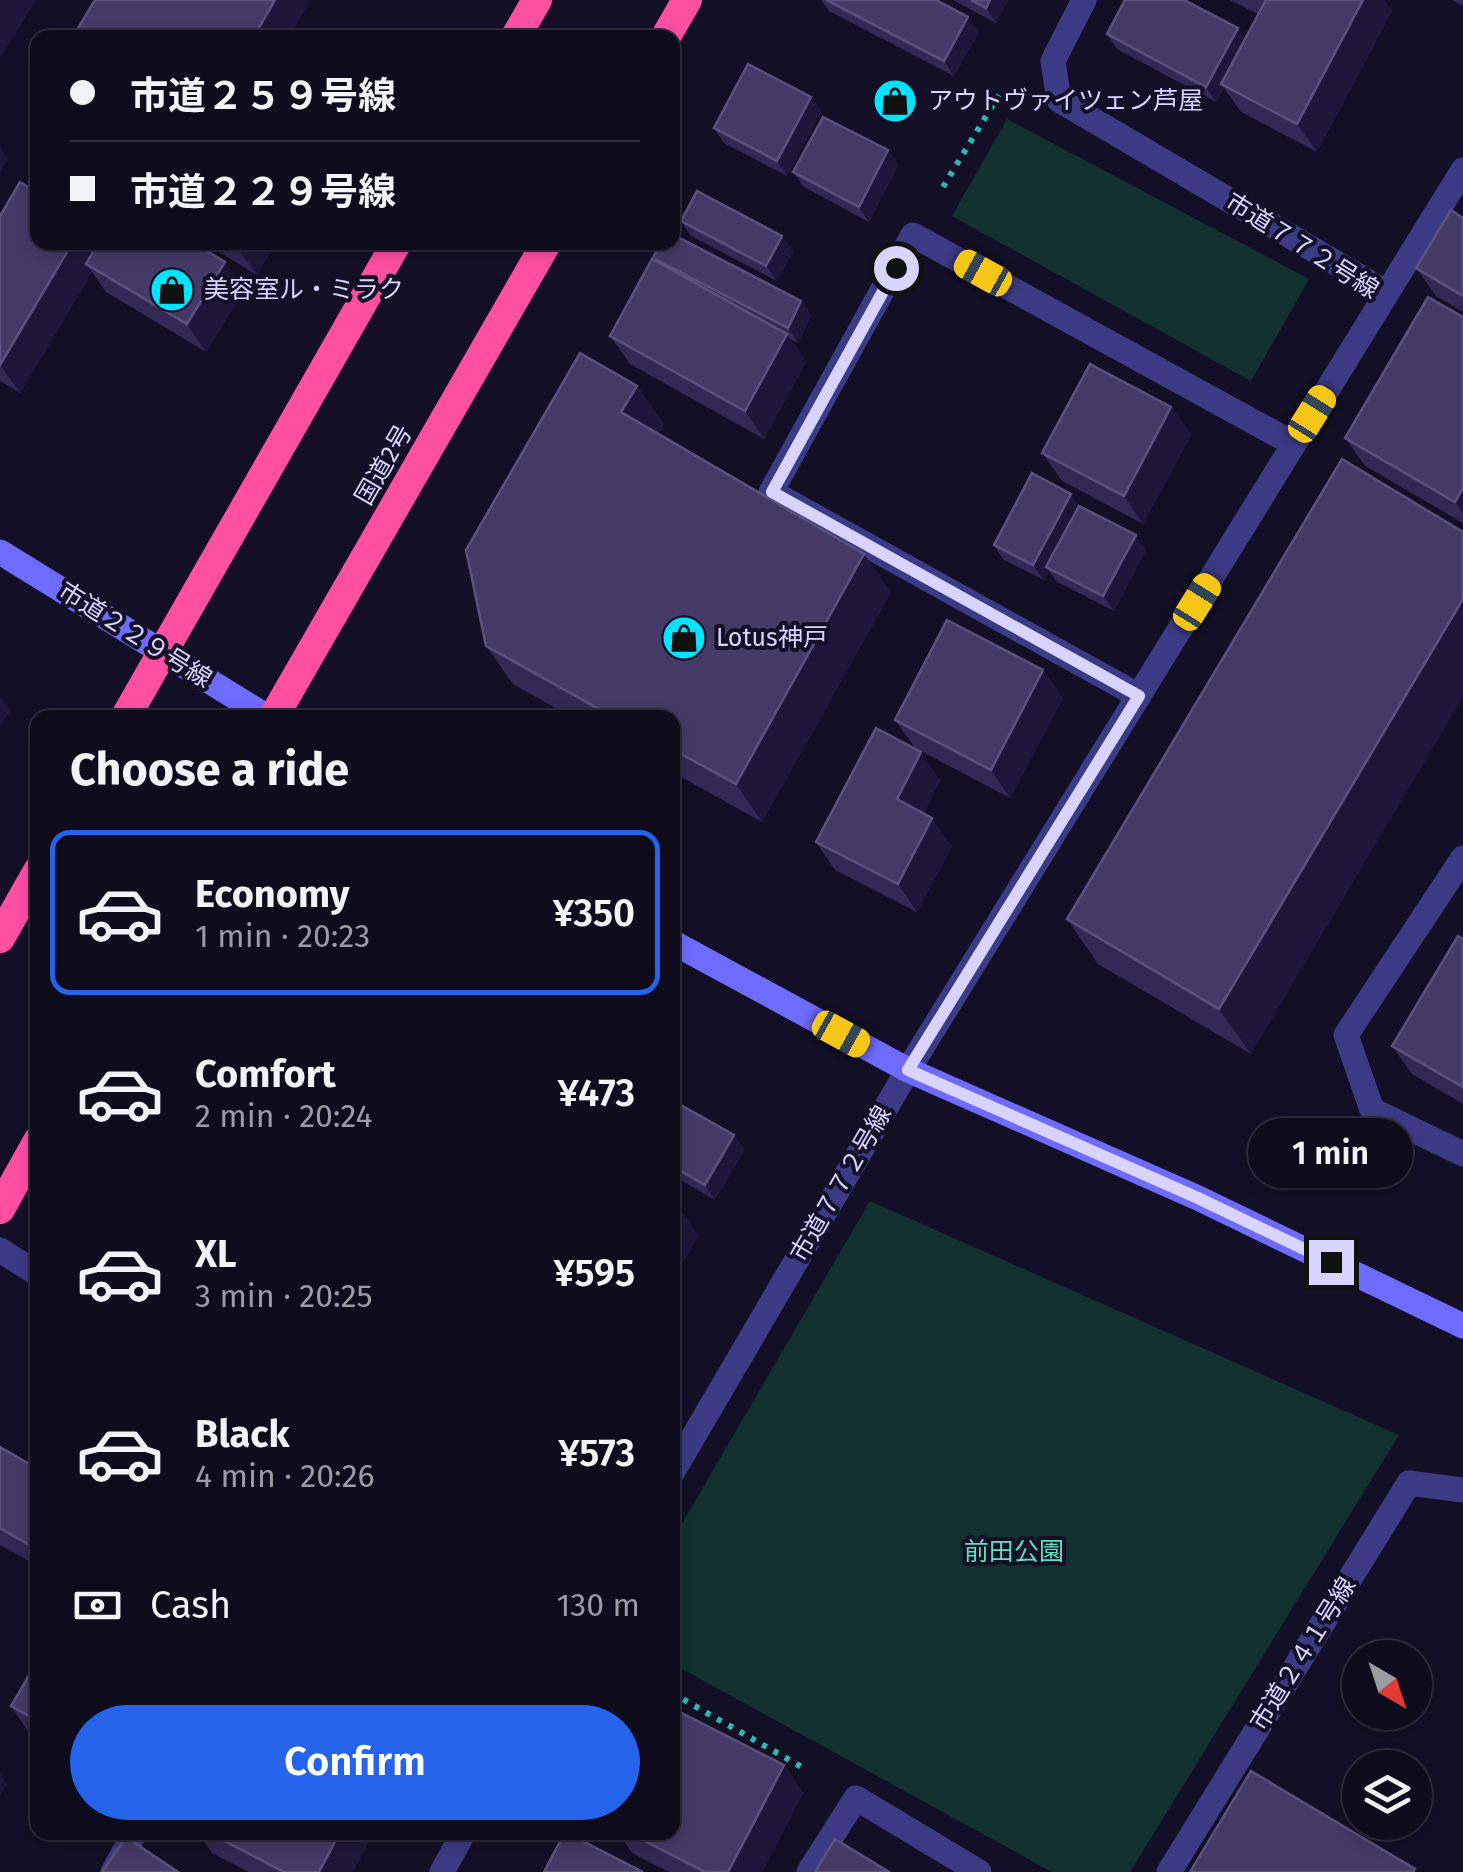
<!DOCTYPE html>
<meta charset="utf-8">
<style>
body{margin:0;font-family:"Fira Sans","Noto Sans JP",sans-serif;background:#1c1929;color:#f1f3f6;height:100vh;display:flex;flex-direction:column;font-size:38px;white-space:nowrap}
*{box-sizing:border-box;margin:0}
p{font-size:32px;color:#9b9ba3}
.icon{flex:none;width:55px;height:55px;fill:none;stroke:currentColor;stroke-width:2;stroke-linecap:round;stroke-linejoin:round}
.map{position:relative;flex:1;overflow:hidden}
.drawer{position:absolute;left:30px;top:710px;width:650px;height:1130px;display:flex;flex-direction:column;background:#0e0b1c;border-radius:20px;box-shadow:0 5px 15px #0003,0 0 0 2px #2e2b3b}
.drawer>*{flex:none}
.banner{position:absolute;left:30px;top:30px;width:650px;height:220px;border-radius:20px;box-shadow:0 5px 15px #0003,0 0 0 2px #2e2b3b;display:grid;align-content:center;height:220px;padding:0 40px;background:#0e0b1c}
.needle{width:65px;rotate:141deg}
.buttons{position:absolute;left:1342px;top:1640px;display:grid;gap:20px}
.buttons a{display:grid;place-items:center;width:90px;height:90px;border-radius:50%;background:#0e0b1c;box-shadow:0 5px 15px #0003,0 0 0 2px #2e2b3b;font-size:50px}
.end{position:absolute;width:45px;height:45px;margin:-22px;border:12px solid #d9d4ff;background:#111;box-shadow:0 0 0 5px #111}
.from{border-radius:50%}
.bubble{position:absolute;height:70px;border-radius:35px;background:#0e0b1c;box-shadow:0 5px 15px #0003,0 0 0 2px #2e2b3b;font-size:32px;font-weight:600;line-height:70px;text-align:center}
.car{position:absolute;width:30px;height:60px;margin:-30px -15px;border-radius:12px;box-shadow:0 0 8px 2px #0007;background:linear-gradient(#f5c518 24%,#345 0 40%,#f5c518 0 76%,#345 0 86%,#f5c518 0)}
.banner b{display:flex;align-items:center;gap:35px;height:95px;font-size:38px}
.banner b+b{border-top:2px solid #2e2b3b}
.banner i{width:25px;height:25px;background:#f1f3f6}
ul{padding:0;list-style:none}
li{display:flex;align-items:center;gap:30px;height:165px;margin:0 20px 15px;padding:0 20px;border:5px solid transparent;border-radius:20px}
li div{flex:1}
li b{display:block;font-size:38px}
li em{font-style:normal;font-weight:600}
li.selected{border-color:#2563eb}
li>.icon{width:90px;height:90px;stroke-width:1.5}
h2{padding:0 40px;font-size:45px;line-height:120px}
.pay{display:flex;align-items:center;gap:25px;height:110px;padding:0 40px;font-size:38px}
.pay p{margin-inline-start:auto}
.primary-button{display:flex;gap:20px;margin-top:auto;padding:20px 40px}
.primary-button a{flex:1;height:115px;border-radius:60px;background:#2563eb;color:#fff;font-size:40px;font-weight:600;line-height:115px;text-align:center}
.map>svg:first-child{display:block}
.green{fill:#12302f}
.lines{fill:none;stroke-linecap:round;stroke-linejoin:round}
.path{stroke:#2fb8b0;stroke-width:6;stroke-dasharray:5 8;stroke-linecap:butt}
.street{stroke:#3d3a85;stroke-width:25}
.secondary{stroke:#6f6bff;stroke-width:25}
.highway{stroke:#ff4fa3;stroke-width:30}
.wall{fill:#312854}
.shaded-wall{fill:#1d163a}
.building{fill:#433a66;stroke:#5a527e;stroke-width:2.5}
.route{stroke:#d9d4ff;stroke-width:12}
.labels{text-anchor:middle;dominant-baseline:central;stroke-width:8;stroke-linejoin:round;paint-order:stroke}
.poi-label{font-size:25px;fill:#d9d4ff;stroke:#130f26;text-anchor:start}
.street-label{font-size:25px;fill:#d9d4ff;stroke:#130f26}
.park-label{font-size:25px;fill:#5fe0c0;stroke:#130f26}
</style>
<div class="map">
<svg width="1463" height="1872" viewBox="0 0 1463 1872">
<rect width="100%" height="100%" fill="#130f26"/>
<path class="green" d="M 1007,119 L 1309,279 L 1251,381 L 952,216 Z
M 870,1201 L 1399,1435 L 1130,1872 L 1052,1872 L 673,1664 L 673,1539 Z"/>
<g class="lines">
<path class="path" d="M 943,187 L 999,95
M 672,1693 L 807,1770"/>
<path class="street" d="M 1387,293 L 1463,170
M 1139,696 L 771,492 L 913,235 L 1294,444
M 1463,858 L 1346,1035 L 1372,1110 L 1463,1154
M 0,1250 L 38,1274
M 672,1473 L 908,1070 L 1387,293 L 1059,100 L 1053,61 L 1084,0
M 113,1872 L 135,1832
M 442,1872 L 464,1832
M 809,1872 L 856,1798 L 979,1872
M 1169,1872 L 1409,1483 L 1463,1490"/>
<path class="secondary" d="M 0,552 L 269,718
M 672,942 L 908,1070 L 1198,1198 L 1463,1326"/>
<path class="highway" d="M 515,38 L 537,0
M 665,38 L 687,0
M 125,718 L 397,242
M 273,718 L 547,242
M 0,938 L 38,871
M 0,1209 L 38,1141"/>
</g>
<path class="wall" d="M 821,0 L 936,0 L 979,32 L 954,76 L 829,11 Z
M 953,0 L 1008,0 L 996,23 Z
M 1230,0 L 1384,0 L 1392,11 L 1317,152 L 1241,112 L 1224,88 L 1216,102 L 1117,49 L 1107,34 L 1238,28 L 1245,39 L 1258,14 Z
M 1452,0 L 1463,0 L 1463,6 Z
M 811,97 L 821,112 L 787,176 L 724,143 L 714,128 Z
M 888,150 L 898,165 L 869,222 L 804,187 L 793,172 Z
M 0,216 L 38,242 L 244,290 L 206,352 L 106,292 L 92,272 L 20,393 L 0,381 Z
M 1463,218 L 1463,312 L 1436,296 L 1416,268 Z
M 681,221 L 782,236 L 793,251 L 777,281 L 691,236 Z
M 203,242 L 276,242 L 257,275 Z
M 652,259 L 801,301 L 811,316 L 798,343 L 790,339 L 806,362 L 764,439 L 630,364 L 610,336 Z
M 1463,317 L 1463,523 L 1365,466 L 1345,438 Z
M 637,386 L 664,424 L 658,434 L 891,592 L 762,822 L 672,772 L 672,718 L 573,718 L 513,684 L 486,646 Z
M 1171,407 L 1191,435 L 1143,524 L 1062,481 L 1042,453 Z
M 1342,459 L 1251,1054 L 1098,964 L 1067,919 Z
M 1079,506 L 1146,550 L 1114,611 L 1057,582 L 1049,571 L 1044,580 L 1004,560 L 994,545 Z
M 1043,670 L 1063,698 L 1010,798 L 915,748 L 895,720 Z
M 940,780 L 924,813 L 952,846 L 917,912 L 835,870 L 816,842 Z
M 1463,939 L 1463,1104 L 1412,1074 L 1392,1046 Z
M 672,1100 L 734,1135 L 744,1150 L 715,1200 L 672,1175 Z
M 0,1447 L 38,1469 L 38,1566 L 0,1545 Z
M 38,1660 L 38,1738 L 30,1734 L 11,1706 Z
M 784,1765 L 803,1793 L 762,1872 L 669,1872 L 632,1853 L 618,1832 L 672,1832 Z
M 198,1832 L 374,1832 L 353,1872 L 249,1872 L 212,1853 Z"/>
<path class="shaded-wall" d="M 0,0 L 36,0 L 1,57 L 0,56 Z
M 275,0 L 309,0 L 310,2 L 289,38 L 253,38 Z
M 990,0 L 1008,0 L 996,23 L 986,8 Z
M 1363,0 L 1384,0 L 1392,11 L 1317,152 L 1297,124 Z
M 968,17 L 979,32 L 954,76 L 944,61 Z
M 1238,28 L 1248,43 L 1221,84 L 1224,88 L 1216,102 L 1206,87 Z
M 811,97 L 821,112 L 787,176 L 777,161 Z
M 0,147 L 8,159 L 0,172 Z
M 888,150 L 898,165 L 869,222 L 859,207 Z
M 782,236 L 793,251 L 777,281 L 766,266 Z
M 73,242 L 100,242 L 86,264 L 92,272 L 20,393 L 0,365 Z
M 240,242 L 276,242 L 257,275 L 237,247 Z
M 225,262 L 244,290 L 206,352 L 187,324 Z
M 801,301 L 811,316 L 798,343 L 788,328 Z
M 787,334 L 806,362 L 764,439 L 745,411 Z
M 637,386 L 664,424 L 648,450 L 621,412 Z
M 1171,407 L 1191,435 L 1143,524 L 1124,496 Z
M 1463,488 L 1463,513 L 1455,502 Z
M 1071,494 L 1082,509 L 1046,567 L 1049,571 L 1044,580 L 1033,565 Z
M 1136,535 L 1146,550 L 1114,611 L 1103,596 Z
M 864,554 L 891,592 L 762,822 L 736,784 Z
M 1463,599 L 1463,697 L 1251,1054 L 1219,1009 Z
M 1043,670 L 1063,698 L 1010,798 L 991,770 Z
M 0,695 L 11,710 L 0,726 Z
M 921,752 L 940,780 L 917,827 L 897,799 Z
M 932,818 L 952,846 L 917,912 L 898,884 Z
M 734,1135 L 744,1150 L 715,1200 L 705,1185 Z
M 680,1208 L 699,1236 L 672,1281 L 672,1220 Z
M 784,1765 L 803,1793 L 762,1872 L 728,1872 Z
M 0,1773 L 7,1784 L 0,1796 Z
M 340,1832 L 374,1832 L 353,1872 L 319,1872 Z"/>
<path class="building" d="M 95,0 L 275,0 L 253,38 L 83,38 L 75,33 Z
M 826,0 L 936,0 L 968,17 L 944,61 Z
M 971,0 L 990,0 L 986,8 Z
M 1125,0 L 1184,0 L 1238,28 L 1206,87 L 1107,34 Z
M 1266,0 L 1363,0 L 1297,124 L 1221,84 Z
M 748,64 L 811,97 L 777,161 L 714,128 Z
M 823,117 L 888,150 L 859,207 L 793,172 Z
M 20,182 L 38,193 L 38,242 L 73,242 L 0,365 L 0,216 Z
M 697,191 L 782,236 L 766,266 L 681,221 Z
M 1451,210 L 1463,218 L 1463,296 L 1416,268 Z
M 672,234 L 801,301 L 788,328 L 653,258 L 661,242 L 672,242 Z
M 99,242 L 192,242 L 225,262 L 187,324 L 86,264 Z
M 652,259 L 787,334 L 745,411 L 610,336 Z
M 1428,297 L 1463,317 L 1463,488 L 1455,502 L 1345,438 Z
M 580,353 L 637,386 L 621,412 L 864,554 L 736,784 L 672,749 L 672,718 L 615,718 L 486,646 L 466,550 Z
M 1090,364 L 1171,407 L 1124,496 L 1042,453 Z
M 1342,459 L 1463,532 L 1463,599 L 1219,1009 L 1067,919 Z
M 1032,473 L 1071,494 L 1033,565 L 994,545 Z
M 1079,506 L 1136,535 L 1103,596 L 1046,567 Z
M 947,620 L 1043,670 L 991,770 L 895,720 Z
M 876,728 L 921,752 L 897,799 L 932,818 L 898,884 L 816,842 Z
M 1458,936 L 1463,939 L 1463,1087 L 1392,1046 Z
M 672,1100 L 734,1135 L 705,1185 L 672,1166 Z
M 672,1204 L 680,1208 L 672,1220 Z
M 0,1447 L 38,1469 L 38,1550 L 0,1528 Z
M 38,1660 L 38,1721 L 11,1706 Z
M 672,1708 L 784,1765 L 728,1872 L 705,1872 L 627,1832 L 672,1832 Z
M 1251,1771 L 1415,1869 L 1413,1872 L 1190,1872 Z
M 207,1832 L 340,1832 L 319,1872 L 284,1872 Z
M 565,1832 L 643,1872 L 544,1872 Z
M 126,1837 L 178,1872 L 102,1872 Z
M 835,1839 L 889,1872 L 815,1872 Z"/>
<g class="lines">
<path class="route" d="M 896,268 L 772,492 L 1139,696 L 908,1070 L 1198,1198 L 1331,1262"/>
</g>
<defs>
<symbol id="shop-disc" viewBox="-11 -11 22 22"><circle r="9.5" fill="#00e5ff" stroke="#130f26"/><path d="M-5-2.5h2.3a2.7 3.5 0 0 1 5.4 0H5L5.5 6h-11ZM-1.5-2.5h3a1.5 2.3 0 0 0-3 0Z" fill="#111"/></symbol>
</defs>
<g fill-rule="evenodd">
<use href="#shop-disc" x="870" y="76" width="50" height="50"/>
<use href="#shop-disc" x="147" y="265" width="50" height="50"/>
<use href="#shop-disc" x="659" y="613" width="50" height="50"/>
</g>
<g class="labels">
<g class="poi-label">
<text x="928" y="101">アウトヴァイツェン芦屋</text>
<text x="204" y="290">美容室ル・ミラク</text>
<text x="716" y="638">Lotus神戸</text>
</g>
<g class="street-label">
<text transform="translate(1302 246) rotate(32)">市道７７２号線</text>
<text transform="translate(384 465) rotate(-60)">国道2号</text>
<text transform="translate(135 635) rotate(32)">市道２２９号線</text>
<text transform="translate(841 1184) rotate(-60)">市道７７２号線</text>
<text transform="translate(1303 1654) rotate(-58)">市道２４１号線</text>
</g>
<g class="park-label">
<text x="1014" y="1552">前田公園</text>
</g>
</g>
</svg>
<div class="buttons">
<a><svg class="needle" viewBox="-14 -14 28 28"><path d="M0-13l5 13h-10z" fill="#e53935"/><path d="M0 13l5-13h-10z" fill="#9b9ba3"/></svg></a>
<a><svg class="icon" aria-label="layers" viewBox="0 0 24 24"><path d="M12 4l9 5-9 5-9-5zM3 14l9 5 9-5"/></svg></a>
</div>
<i class="end from" style="left:896px;top:268px"></i>
<i class="end" style="left:1331px;top:1262px"></i>
<div class="bubble" style="left:1248px;top:1118px;width:165px">1 min</div>
<i class="car" style="left:983px;top:273px;rotate:299deg"></i>
<i class="car" style="left:1312px;top:414px;rotate:32deg"></i>
<i class="car" style="left:1197px;top:602px;rotate:32deg"></i>
<i class="car" style="left:841px;top:1034px;rotate:119deg"></i>
<div class="banner">
<b><i class="from"></i>市道２５９号線</b>
<b><i></i>市道２２９号線</b>
</div>
<section class="drawer">
<h2>Choose a ride</h2>
<ul>
<li class="selected"><svg class="icon" aria-label="car" viewBox="0 0 24 24"><path d="M5 17H2v-5l4-1 3-4h7l3 4 3 1v5h-3M9 17h6M6 11h13"/><circle cx="7" cy="17" r="2"/><circle cx="17" cy="17" r="2"/></svg><div><b>Economy</b><p>1 min · 20:23</p></div><em>¥350</em></li>
<li><svg class="icon" aria-label="car" viewBox="0 0 24 24"><path d="M5 17H2v-5l4-1 3-4h7l3 4 3 1v5h-3M9 17h6M6 11h13"/><circle cx="7" cy="17" r="2"/><circle cx="17" cy="17" r="2"/></svg><div><b>Comfort</b><p>2 min · 20:24</p></div><em>¥473</em></li>
<li><svg class="icon" aria-label="car" viewBox="0 0 24 24"><path d="M5 17H2v-5l4-1 3-4h7l3 4 3 1v5h-3M9 17h6M6 11h13"/><circle cx="7" cy="17" r="2"/><circle cx="17" cy="17" r="2"/></svg><div><b>XL</b><p>3 min · 20:25</p></div><em>¥595</em></li>
<li><svg class="icon" aria-label="car" viewBox="0 0 24 24"><path d="M5 17H2v-5l4-1 3-4h7l3 4 3 1v5h-3M9 17h6M6 11h13"/><circle cx="7" cy="17" r="2"/><circle cx="17" cy="17" r="2"/></svg><div><b>Black</b><p>4 min · 20:26</p></div><em>¥573</em></li>
</ul>
<div class="pay"><svg class="icon" aria-label="cash" viewBox="0 0 24 24"><path d="M3 7h18v10H3z"/><circle cx="12" cy="12" r="2"/></svg>Cash<p>130 m</p></div>
<div class="primary-button"><a>Confirm</a></div>
</section>
</div>
